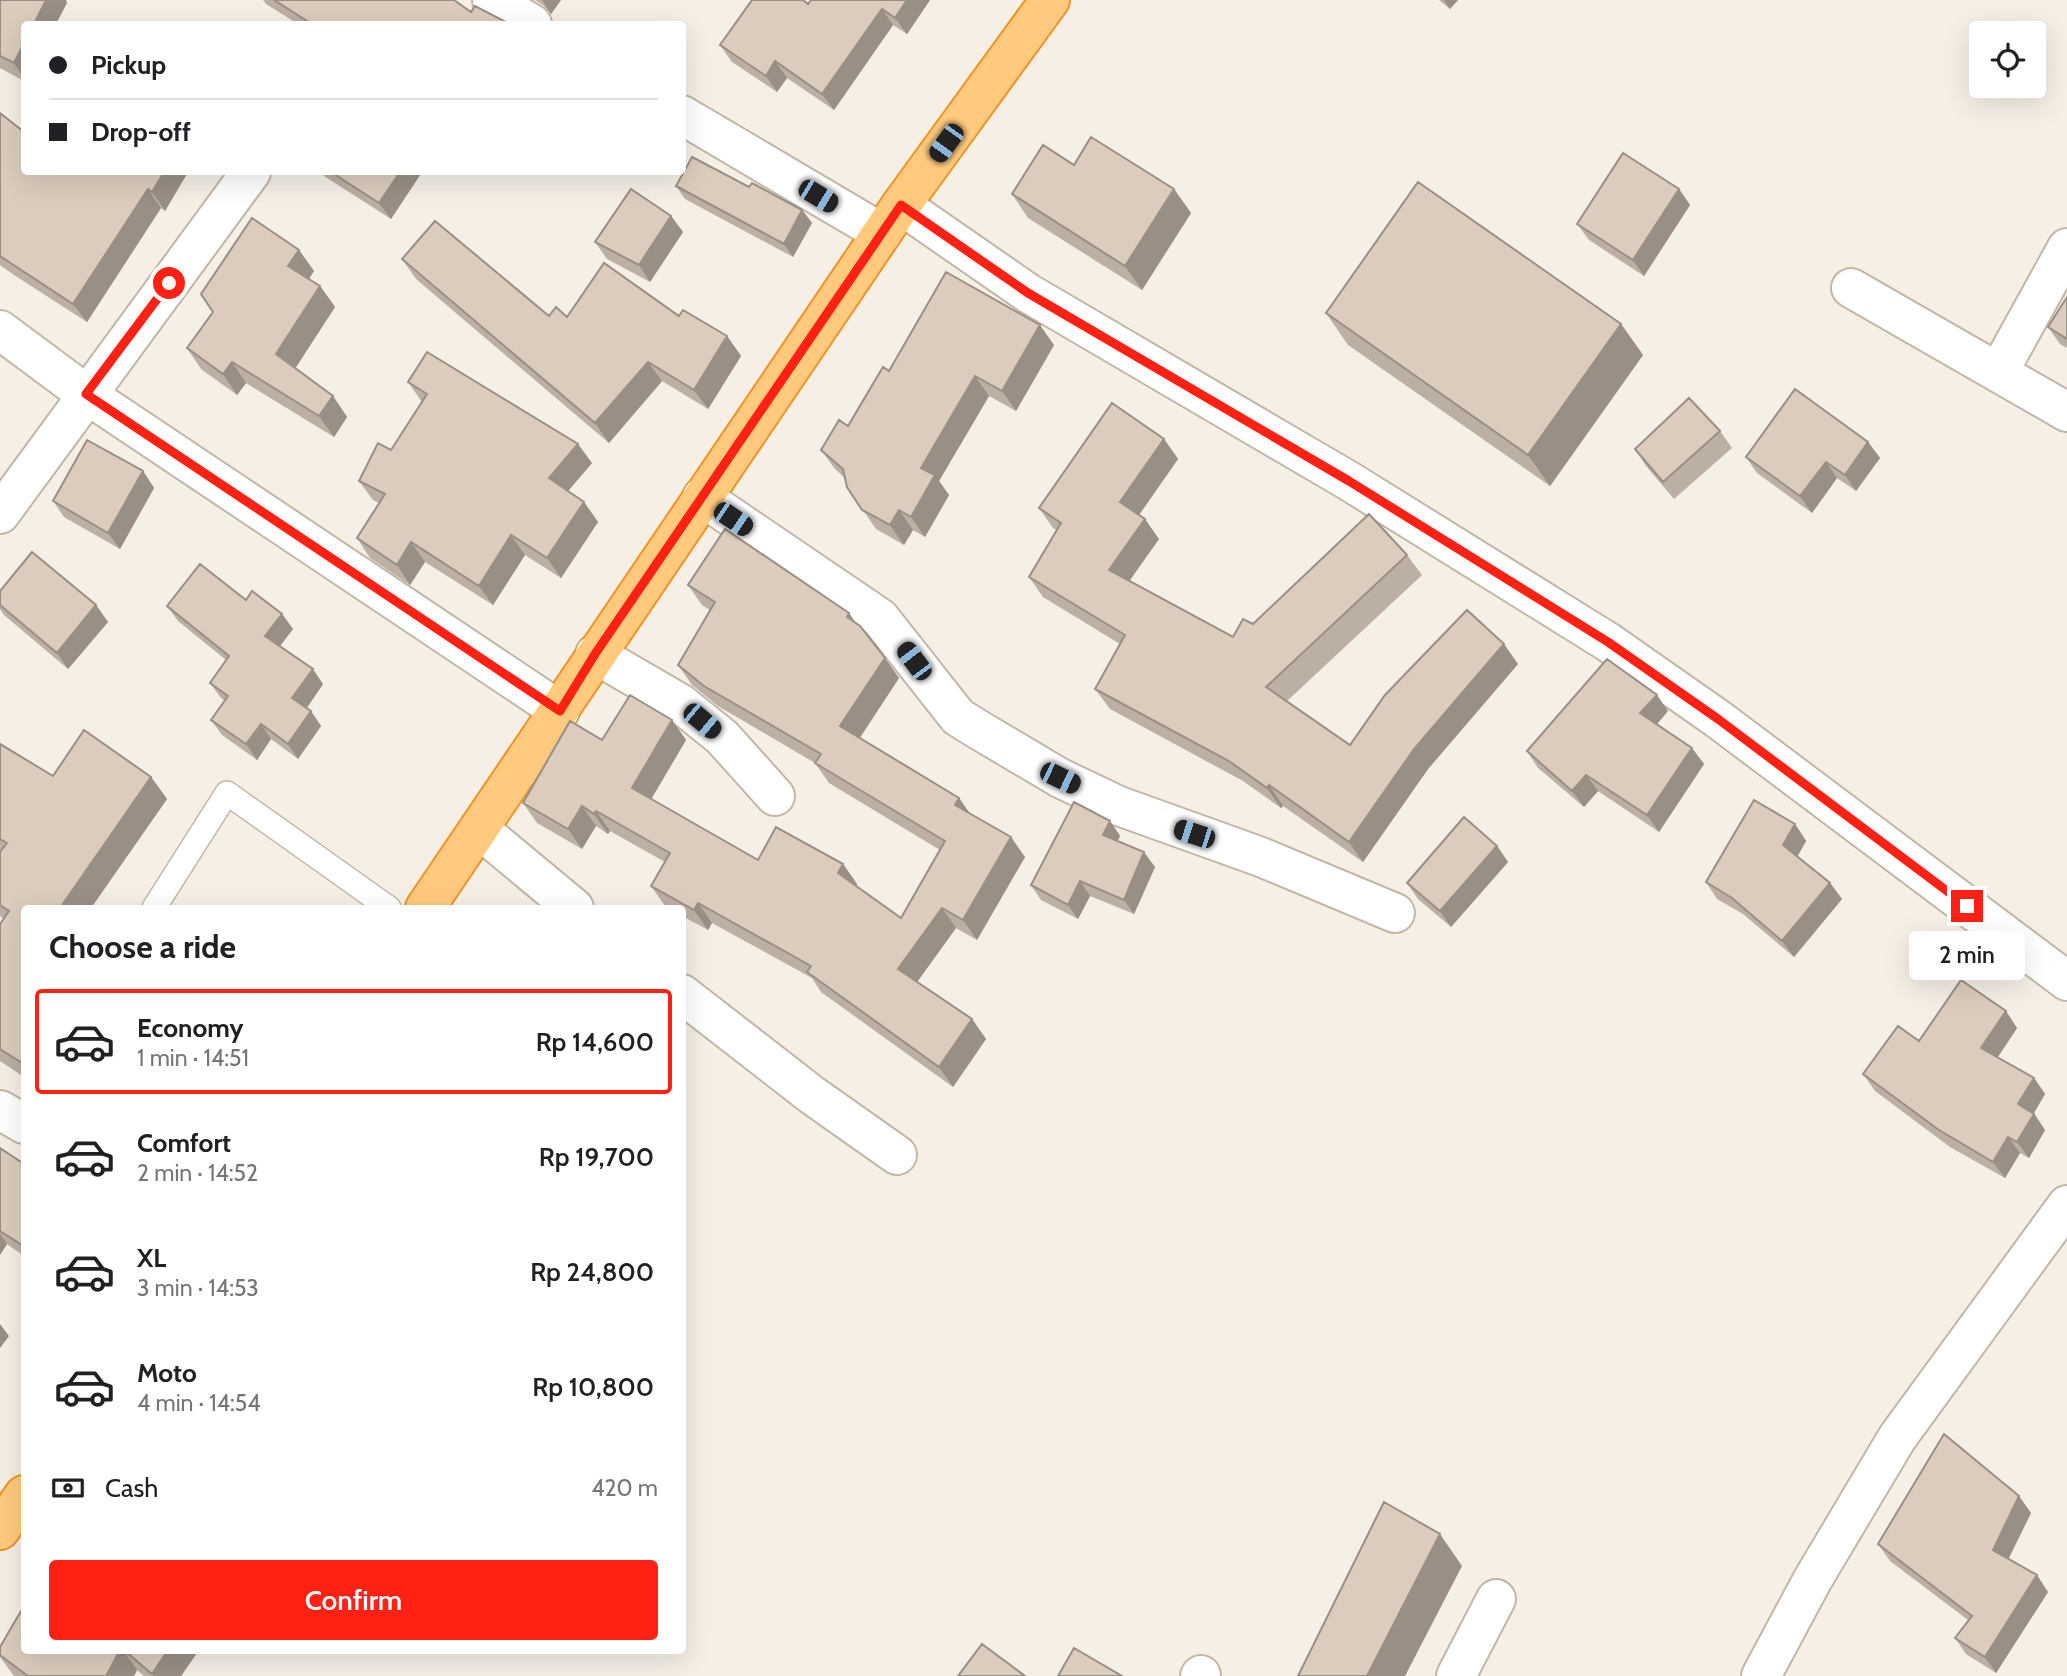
<!DOCTYPE html>
<meta charset="utf-8">
<style>
body{margin:0;font-family:Cabin,sans-serif;background:#f6f6f6;color:#202124;height:100vh;display:flex;flex-direction:column;font-size:26px;white-space:nowrap}
*{box-sizing:border-box;margin:0}
p{font-size:23px;color:#757577}
.icon{flex:none;width:38px;height:38px;fill:none;stroke:currentColor;stroke-width:2;stroke-linecap:round;stroke-linejoin:round}
.map{position:relative;flex:1;overflow:hidden}
.details{position:absolute;left:21px;top:905px;width:665px;height:749px;display:flex;flex-direction:column;background:#fff;border-radius:7px;box-shadow:0 7px 28px #0002}
.details>*{flex:none}
.hud{position:absolute;left:21px;top:21px;width:665px;height:154px;border-radius:7px;box-shadow:0 7px 28px #0002;display:grid;align-content:center;height:154px;padding:0 28px;background:#fff}
.controls{position:absolute;left:1969px;top:21px;display:grid;gap:14px}
.controls a{display:grid;place-items:center;width:77px;height:77px;border-radius:7px;background:#fff;box-shadow:0 7px 28px #0002;font-size:35px}
.end{position:absolute;width:32px;height:32px;margin:-16px;border:9px solid #ff2113;background:#fff;box-shadow:0 0 0 4px #fff}
.from{border-radius:50%}
.bubble{position:absolute;height:49px;border-radius:7px;background:#fff;box-shadow:0 7px 28px #0002;font-size:23px;font-weight:600;line-height:49px;text-align:center}
.car{position:absolute;width:21px;height:42px;margin:-21px -10px;border-radius:9px;box-shadow:0 0 5px 2px #0007;background:linear-gradient(#222 24%,#8ab4d8 0 40%,#222 0 76%,#8ab4d8 0 86%,#222 0)}
.hud b{display:flex;align-items:center;gap:24px;height:66px;font-size:26px}
.hud b+b{border-top:2px solid #e0e0e0}
.hud i{width:18px;height:18px;background:#202124}
ul{padding:0;list-style:none}
li{display:flex;align-items:center;gap:21px;height:105px;margin:0 14px 10px;padding:0 14px;border:4px solid transparent;border-radius:7px}
li div{flex:1}
li b{display:block;font-size:26px}
li em{font-style:normal;font-weight:600}
li.selected{border-color:#ff2113}
li>.icon{width:63px;height:63px;stroke-width:1.5}
h2{padding:0 28px;font-size:32px;line-height:84px}
.pay{display:flex;align-items:center;gap:18px;height:77px;padding:0 28px;font-size:26px}
.pay p{margin-inline-start:auto}
.cta{display:flex;gap:14px;margin-top:auto;padding:14px 28px}
.cta a{flex:1;height:80px;border-radius:7px;background:#ff2113;color:#fff;font-size:28px;font-weight:600;line-height:80px;text-align:center}
.map>svg:first-child{display:block}
.lines{fill:none;stroke-linecap:round;stroke-linejoin:round}
.service-casing{stroke:#c2b6a7;stroke-width:26}
.minor-casing{stroke:#c2b6a7;stroke-width:42}
.trunk-casing{stroke:#f09325;stroke-width:42}
.service{stroke:#fff;stroke-width:23}
.minor{stroke:#fff;stroke-width:38}
.trunk{stroke:#ffca7e;stroke-width:38}
.wall{fill:#bcafa3}
.shaded-wall{fill:#998f84}
.building{fill:#dbccbd;stroke:#998f84;stroke-width:2}
.route{stroke:#ff2113;stroke-width:9}
</style>
<div class="map">
<svg width="2067" height="1676" viewBox="0 0 2067 1676">
<rect width="100%" height="100%" fill="#f5efe6"/>
<g class="lines">
<defs>
<path id="service" d="M 154,908 L 227,793 L 389,908"/>
<path id="minor" d="M 492,0 L 532,24
M 682,115 L 882,233
M 901,205 L 1028,293 L 1349,481 L 1608,642 L 1718,719 L 2067,981
M 1851,288 L 2067,412
M 0,330 L 86,394 L 560,711
M 1999,371 L 2067,248
M 702,497 L 880,618 L 958,717 L 979,730 L 1060,778 L 1119,806 L 1261,857 L 1395,913
M 0,514 L 251,172
M 595,654 L 681,704 L 722,737 L 775,796
M 479,829 L 574,908
M 682,994 L 812,1095 L 897,1155
M 0,1110 L 24,1124
M 1200,1676 L 1201,1675
M 1456,1676 L 1496,1599
M 1761,1676 L 1813,1579 L 1897,1438 L 2067,1205"/>
<path id="trunk" d="M 425,908 L 901,205 L 1050,0
M 0,1530 L 24,1495"/>
</defs>
<use href="#service" class="service-casing"/>
<use href="#minor" class="minor-casing"/>
<use href="#trunk" class="trunk-casing"/>
<use href="#service" class="service"/>
<use href="#minor" class="minor"/>
<use href="#trunk" class="trunk"/>
</g>
<path class="wall" d="M 0,0 L 66,0 L 67,3 L 24,24 L 24,81 L 0,68 Z
M 263,0 L 454,0 L 471,12 L 510,24 L 298,24 L 266,4 Z
M 535,0 L 561,0 L 551,14 L 543,5 Z
M 811,0 L 930,0 L 907,34 L 893,25 L 834,110 L 787,78 L 777,92 L 732,62 L 720,45 L 808,4 Z
M 1439,0 L 1458,0 L 1450,9 Z
M 0,113 L 24,172 L 188,172 L 165,211 L 161,208 L 87,322 L 14,275 L 0,265 Z
M 1074,165 L 1174,189 L 1191,213 L 1142,290 L 1028,218 L 1012,194 Z
M 321,172 L 422,172 L 391,219 L 324,176 Z
M 676,186 L 749,187 L 802,210 L 812,223 L 793,257 L 685,199 Z
M 1679,189 L 1690,205 L 1644,276 L 1589,240 L 1577,224 Z
M 671,216 L 683,232 L 650,282 L 607,259 L 595,242 Z
M 299,250 L 314,271 L 309,279 L 320,286 L 335,307 L 295,368 L 333,396 L 347,417 L 334,437 L 246,383 L 237,395 L 201,369 L 187,348 Z
M 402,259 L 549,316 L 679,316 L 727,336 L 741,356 L 708,409 L 662,381 L 609,443 L 416,279 Z
M 2067,297 L 2067,348 L 2060,344 L 2048,327 Z
M 1326,313 L 1621,324 L 1643,355 L 1550,486 L 1348,345 Z
M 1054,345 L 1016,411 L 989,396 L 939,481 L 949,495 L 925,537 L 913,530 L 904,545 L 876,529 L 847,487 L 845,478 L 835,469 L 821,450 L 848,426 L 889,371 Z
M 408,382 L 592,463 L 568,491 L 584,502 L 598,522 L 561,578 L 525,555 L 493,605 L 425,562 L 410,585 L 370,558 L 357,538 L 379,503 L 373,500 L 359,481 L 391,450 L 422,402 Z
M 1720,431 L 1732,448 L 1674,499 L 1646,466 L 1635,449 Z
M 1164,439 L 1178,459 L 1139,515 L 1159,539 L 1129,581 L 1233,637 L 1253,624 L 1407,555 L 1422,575 L 1287,701 L 1350,745 L 1518,664 L 1428,769 L 1363,862 L 1283,806 L 1281,808 L 1243,781 L 1110,709 L 1095,689 L 1120,644 L 1043,597 L 1029,577 L 1057,530 L 1053,528 L 1039,508 Z
M 1868,442 L 1880,458 L 1856,491 L 1837,478 L 1812,513 L 1757,473 L 1746,457 Z
M 143,471 L 154,488 L 120,549 L 64,517 L 53,501 Z
M 688,585 L 857,623 L 885,658 L 899,678 L 860,738 L 959,798 L 970,814 L 1025,857 L 977,940 L 956,928 L 917,982 L 972,1019 L 986,1039 L 953,1087 L 821,992 L 812,978 L 712,923 L 708,930 L 682,916 L 682,908 L 669,908 L 665,906 L 651,886 L 665,862 L 610,831 L 608,834 L 596,826 L 582,849 L 537,823 L 523,803 L 602,740 L 672,720 L 686,740 L 651,799 L 758,860 L 843,864 L 857,884 L 856,886 L 901,918 L 940,850 L 829,783 L 815,763 L 718,706 L 692,685 L 678,665 L 710,610 L 702,605 Z
M 0,591 L 96,605 L 108,622 L 68,669 L 4,615 L 0,609 Z
M 246,600 L 282,614 L 293,629 L 280,646 L 323,684 L 307,708 L 321,726 L 298,759 L 271,739 L 257,760 L 222,735 L 211,720 L 225,701 L 221,698 L 210,683 L 226,660 L 178,621 L 167,606 Z
M 1668,711 L 1657,724 L 1704,764 L 1659,832 L 1598,791 L 1584,807 L 1538,768 L 1527,751 Z
M 0,744 L 53,776 L 151,777 L 167,799 L 91,908 L 24,908 L 24,1077 L 0,1061 L 0,924 L 4,919 L 0,916 Z
M 1110,821 L 1120,836 L 1118,841 L 1155,867 L 1134,914 L 1090,896 L 1078,919 L 1041,900 L 1031,885 Z
M 1795,824 L 1806,841 L 1797,856 L 1830,883 L 1842,899 L 1794,957 L 1743,914 L 1717,899 L 1706,882 Z
M 1497,846 L 1508,862 L 1451,927 L 1418,899 L 1407,883 Z
M 2017,1028 L 1998,1057 L 2034,1078 L 2045,1094 L 2034,1113 L 2045,1130 L 2029,1158 L 2020,1153 L 2005,1178 L 1950,1147 L 1875,1091 L 1863,1074 L 1919,1041 Z
M 0,1148 L 24,1164 L 24,1256 L 7,1244 L 0,1255 Z
M 2031,1513 L 2008,1559 L 2048,1592 L 1996,1673 L 1966,1654 L 1955,1638 L 1968,1620 L 1890,1561 L 1878,1544 Z
M 0,1647 L 24,1650 L 199,1650 L 181,1676 L 144,1676 L 137,1670 L 134,1676 L 14,1676 L 0,1657 Z"/>
<path class="shaded-wall" d="M 46,0 L 66,0 L 67,3 L 56,24 L 34,24 Z
M 542,0 L 561,0 L 551,14 Z
M 907,0 L 930,0 L 907,34 L 895,18 Z
M 1444,0 L 1458,0 L 1450,9 Z
M 882,9 L 893,25 L 834,110 L 822,94 Z
M 24,43 L 24,78 L 14,63 Z
M 775,61 L 787,78 L 777,92 L 766,76 Z
M 164,172 L 188,172 L 165,211 L 152,192 Z
M 400,172 L 422,172 L 391,219 L 379,203 Z
M 148,189 L 161,208 L 87,322 L 73,304 Z
M 1174,189 L 1191,213 L 1142,290 L 1125,266 Z
M 1679,189 L 1690,205 L 1644,276 L 1633,260 Z
M 802,210 L 812,223 L 793,257 L 784,244 Z
M 671,216 L 683,232 L 650,282 L 639,265 Z
M 299,250 L 314,271 L 303,287 L 288,266 Z
M 320,286 L 335,307 L 291,375 L 276,354 Z
M 1621,324 L 1643,355 L 1550,486 L 1528,455 Z
M 1040,325 L 1054,345 L 1016,411 L 1002,391 Z
M 727,336 L 741,356 L 708,409 L 694,390 Z
M 232,362 L 246,383 L 237,395 L 223,374 Z
M 648,362 L 662,381 L 609,443 L 595,423 Z
M 975,376 L 989,396 L 939,481 L 949,495 L 925,537 L 911,517 L 921,468 Z
M 333,396 L 347,417 L 334,437 L 319,416 Z
M 1164,439 L 1178,459 L 1134,522 L 1120,502 Z
M 1868,442 L 1880,458 L 1856,491 L 1845,475 Z
M 578,444 L 592,463 L 562,498 L 549,478 Z
M 1826,462 L 1837,478 L 1812,513 L 1800,496 Z
M 143,471 L 154,488 L 120,549 L 108,533 Z
M 584,502 L 598,522 L 561,578 L 547,558 Z
M 899,510 L 913,530 L 904,545 L 890,525 Z
M 1145,519 L 1159,539 L 1123,590 L 1109,570 Z
M 511,535 L 525,555 L 493,605 L 479,586 Z
M 411,542 L 425,562 L 410,585 L 397,565 Z
M 96,605 L 108,622 L 68,669 L 57,653 Z
M 849,613 L 863,633 L 847,617 Z
M 282,614 L 293,629 L 276,651 L 265,636 Z
M 1504,644 L 1518,664 L 1428,769 L 1363,862 L 1349,842 L 1414,749 Z
M 885,658 L 899,678 L 854,746 L 840,726 Z
M 313,669 L 323,684 L 303,713 L 292,698 Z
M 1657,695 L 1668,711 L 1652,730 L 1640,713 Z
M 311,711 L 321,726 L 298,759 L 288,744 Z
M 672,720 L 686,740 L 646,808 L 632,788 Z
M 261,724 L 271,739 L 257,760 L 246,744 Z
M 1692,748 L 1704,764 L 1659,832 L 1647,815 Z
M 1586,775 L 1598,791 L 1584,807 L 1572,791 Z
M 151,777 L 167,799 L 91,908 L 60,908 Z
M 1269,785 L 1283,806 L 1281,808 L 1267,788 Z
M 959,798 L 973,818 L 955,805 Z
M 582,806 L 596,826 L 582,849 L 568,829 Z
M 596,811 L 610,831 L 608,834 L 594,814 Z
M 1110,821 L 1120,836 L 1113,849 L 1103,835 Z
M 1795,824 L 1806,841 L 1795,861 L 1783,845 Z
M 1011,837 L 1025,857 L 977,940 L 963,920 Z
M 1497,846 L 1508,862 L 1451,927 L 1440,911 Z
M 1144,852 L 1155,867 L 1134,914 L 1124,900 Z
M 843,864 L 857,884 L 852,893 L 838,873 Z
M 1080,881 L 1090,896 L 1078,919 L 1068,905 Z
M 1830,883 L 1842,899 L 1794,957 L 1782,941 Z
M 698,903 L 712,923 L 708,930 L 694,910 Z
M 942,908 L 956,928 L 912,989 L 898,969 Z
M 2006,1011 L 2017,1028 L 1993,1064 L 1981,1048 Z
M 972,1019 L 986,1039 L 953,1087 L 939,1067 Z
M 2034,1078 L 2045,1094 L 2029,1121 L 2018,1104 Z
M 2034,1114 L 2045,1130 L 2029,1158 L 2017,1142 Z
M 2008,1137 L 2020,1153 L 2005,1178 L 1993,1162 Z
M 0,1234 L 7,1244 L 0,1255 Z
M 0,1324 L 9,1336 L 0,1348 Z
M 2019,1496 L 2031,1513 L 2005,1566 L 1993,1550 Z
M 1440,1534 L 1462,1566 L 1405,1676 L 1367,1676 Z
M 2037,1575 L 2048,1592 L 1996,1673 L 1985,1657 Z
M 120,1650 L 123,1650 L 137,1670 L 134,1676 L 106,1676 Z
M 168,1650 L 199,1650 L 181,1676 L 154,1676 L 152,1674 Z"/>
<path class="building" d="M 0,0 L 46,0 L 34,24 L 24,24 L 24,43 L 14,63 L 0,56 Z
M 274,0 L 454,0 L 471,12 L 475,6 L 510,24 L 312,24 Z
M 752,0 L 803,0 L 808,4 L 811,0 L 907,0 L 895,18 L 882,9 L 822,94 L 775,61 L 766,76 L 720,45 Z
M 0,113 L 24,132 L 24,172 L 164,172 L 152,192 L 148,189 L 73,304 L 0,256 Z
M 1091,137 L 1174,189 L 1125,266 L 1012,194 L 1043,145 L 1074,165 Z
M 1623,153 L 1679,189 L 1633,260 L 1577,224 Z
M 692,157 L 749,187 L 752,183 L 802,210 L 784,244 L 676,186 Z
M 331,172 L 400,172 L 379,203 Z
M 1418,182 L 1621,324 L 1528,455 L 1326,313 Z
M 631,189 L 671,216 L 639,265 L 595,242 Z
M 252,218 L 299,250 L 288,266 L 320,286 L 276,354 L 333,396 L 319,416 L 232,362 L 223,374 L 187,348 L 213,312 L 201,294 Z
M 435,221 L 549,316 L 556,307 L 567,317 L 604,263 L 679,316 L 683,310 L 727,336 L 694,390 L 648,362 L 595,423 L 402,259 Z
M 946,272 L 1040,325 L 1002,391 L 975,376 L 921,468 L 935,475 L 911,517 L 899,510 L 890,525 L 862,510 L 847,487 L 843,469 L 821,450 L 839,420 L 848,426 L 883,367 L 889,371 Z
M 2067,297 L 2067,339 L 2048,327 Z
M 427,352 L 578,444 L 549,478 L 584,502 L 547,558 L 511,535 L 479,586 L 411,542 L 397,565 L 357,538 L 385,494 L 359,481 L 378,443 L 391,450 L 427,394 L 408,382 Z
M 1795,389 L 1868,442 L 1845,475 L 1826,462 L 1800,496 L 1746,457 Z
M 1689,398 L 1720,431 L 1663,482 L 1635,449 Z
M 1112,403 L 1164,439 L 1120,502 L 1145,519 L 1109,570 L 1233,637 L 1243,619 L 1253,624 L 1369,514 L 1407,555 L 1266,687 L 1350,745 L 1385,695 L 1467,610 L 1504,644 L 1414,749 L 1349,842 L 1269,785 L 1267,788 L 1229,761 L 1095,689 L 1125,635 L 1029,577 L 1061,523 L 1039,508 Z
M 87,440 L 143,471 L 108,533 L 53,501 Z
M 725,529 L 849,613 L 847,617 L 860,626 L 885,658 L 840,726 L 959,798 L 955,805 L 1011,837 L 963,920 L 942,908 L 898,969 L 972,1019 L 939,1067 L 807,972 L 811,966 L 698,903 L 694,910 L 651,886 L 670,853 L 596,811 L 594,814 L 582,806 L 568,829 L 523,803 L 570,721 L 602,740 L 630,695 L 672,720 L 632,788 L 758,860 L 776,827 L 843,864 L 838,873 L 901,918 L 945,841 L 815,763 L 821,754 L 704,686 L 678,665 L 715,602 L 688,585 Z
M 32,552 L 96,605 L 57,653 L 0,605 L 0,591 Z
M 200,564 L 246,600 L 252,591 L 282,614 L 265,636 L 313,669 L 292,698 L 311,711 L 288,744 L 261,724 L 246,744 L 211,720 L 228,696 L 210,683 L 229,656 L 167,606 Z
M 1607,659 L 1657,695 L 1640,713 L 1692,748 L 1647,815 L 1586,775 L 1572,791 L 1527,751 Z
M 84,730 L 151,777 L 60,908 L 24,908 L 24,1064 L 0,1049 L 0,924 L 9,911 L 0,905 L 0,852 L 7,843 L 0,839 L 0,744 L 53,776 Z
M 1754,800 L 1795,824 L 1783,845 L 1830,883 L 1782,941 L 1732,898 L 1706,882 Z
M 1074,802 L 1110,821 L 1103,835 L 1144,852 L 1124,900 L 1080,881 L 1068,905 L 1031,885 Z
M 1464,817 L 1497,846 L 1440,911 L 1407,883 Z
M 1961,980 L 2006,1011 L 1981,1048 L 2034,1078 L 2018,1104 L 2034,1114 L 2017,1142 L 2008,1137 L 1993,1162 L 1939,1130 L 1863,1074 L 1898,1026 L 1919,1041 Z
M 0,1148 L 24,1164 L 24,1242 L 22,1245 L 0,1231 Z
M 1944,1434 L 2019,1496 L 1993,1550 L 2037,1575 L 1985,1657 L 1955,1638 L 1972,1616 L 1878,1544 Z
M 1384,1502 L 1440,1534 L 1367,1676 L 1298,1676 Z
M 24,1606 L 24,1650 L 120,1650 L 106,1676 L 28,1676 L 0,1655 L 0,1647 Z
M 982,1644 L 1025,1676 L 958,1676 Z
M 1074,1648 L 1122,1676 L 1058,1676 Z
M 124,1650 L 168,1650 L 152,1674 Z"/>
<g class="lines">
<path class="route" d="M 169,283 L 86,394 L 560,711 L 595,654 L 901,205 L 1028,293 L 1349,481 L 1608,642 L 1718,719 L 1967,906"/>
</g>
</svg>
<div class="controls">
<a><svg class="icon" aria-label="locate" viewBox="0 0 24 24"><circle cx="12" cy="12" r="6"/><path d="M12 2v4M12 18v4M2 12h4M18 12h4"/></svg></a>
</div>
<i class="end from" style="left:169px;top:283px"></i>
<i class="end" style="left:1967px;top:906px"></i>
<div class="bubble" style="left:1909px;top:931px;width:116px">2 min</div>
<i class="car" style="left:946px;top:143px;rotate:216deg"></i>
<i class="car" style="left:818px;top:196px;rotate:121deg"></i>
<i class="car" style="left:733px;top:519px;rotate:124deg"></i>
<i class="car" style="left:914px;top:661px;rotate:323deg"></i>
<i class="car" style="left:702px;top:721px;rotate:130deg"></i>
<i class="car" style="left:1060px;top:778px;rotate:116deg"></i>
<i class="car" style="left:1194px;top:834px;rotate:288deg"></i>
<div class="hud">
<b><i class="from"></i>Pickup</b>
<b><i></i>Drop-off</b>
</div>
<section class="details">
<h2>Choose a ride</h2>
<ul>
<li class="selected"><svg class="icon" aria-label="car" viewBox="0 0 24 24"><path d="M5 17H2v-5l4-1 3-4h7l3 4 3 1v5h-3M9 17h6M6 11h13"/><circle cx="7" cy="17" r="2"/><circle cx="17" cy="17" r="2"/></svg><div><b>Economy</b><p>1 min · 14:51</p></div><em>Rp 14,600</em></li>
<li><svg class="icon" aria-label="car" viewBox="0 0 24 24"><path d="M5 17H2v-5l4-1 3-4h7l3 4 3 1v5h-3M9 17h6M6 11h13"/><circle cx="7" cy="17" r="2"/><circle cx="17" cy="17" r="2"/></svg><div><b>Comfort</b><p>2 min · 14:52</p></div><em>Rp 19,700</em></li>
<li><svg class="icon" aria-label="car" viewBox="0 0 24 24"><path d="M5 17H2v-5l4-1 3-4h7l3 4 3 1v5h-3M9 17h6M6 11h13"/><circle cx="7" cy="17" r="2"/><circle cx="17" cy="17" r="2"/></svg><div><b>XL</b><p>3 min · 14:53</p></div><em>Rp 24,800</em></li>
<li><svg class="icon" aria-label="car" viewBox="0 0 24 24"><path d="M5 17H2v-5l4-1 3-4h7l3 4 3 1v5h-3M9 17h6M6 11h13"/><circle cx="7" cy="17" r="2"/><circle cx="17" cy="17" r="2"/></svg><div><b>Moto</b><p>4 min · 14:54</p></div><em>Rp 10,800</em></li>
</ul>
<div class="pay"><svg class="icon" aria-label="cash" viewBox="0 0 24 24"><path d="M3 7h18v10H3z"/><circle cx="12" cy="12" r="2"/></svg>Cash<p>420 m</p></div>
<div class="cta"><a>Confirm</a></div>
</section>
</div>
